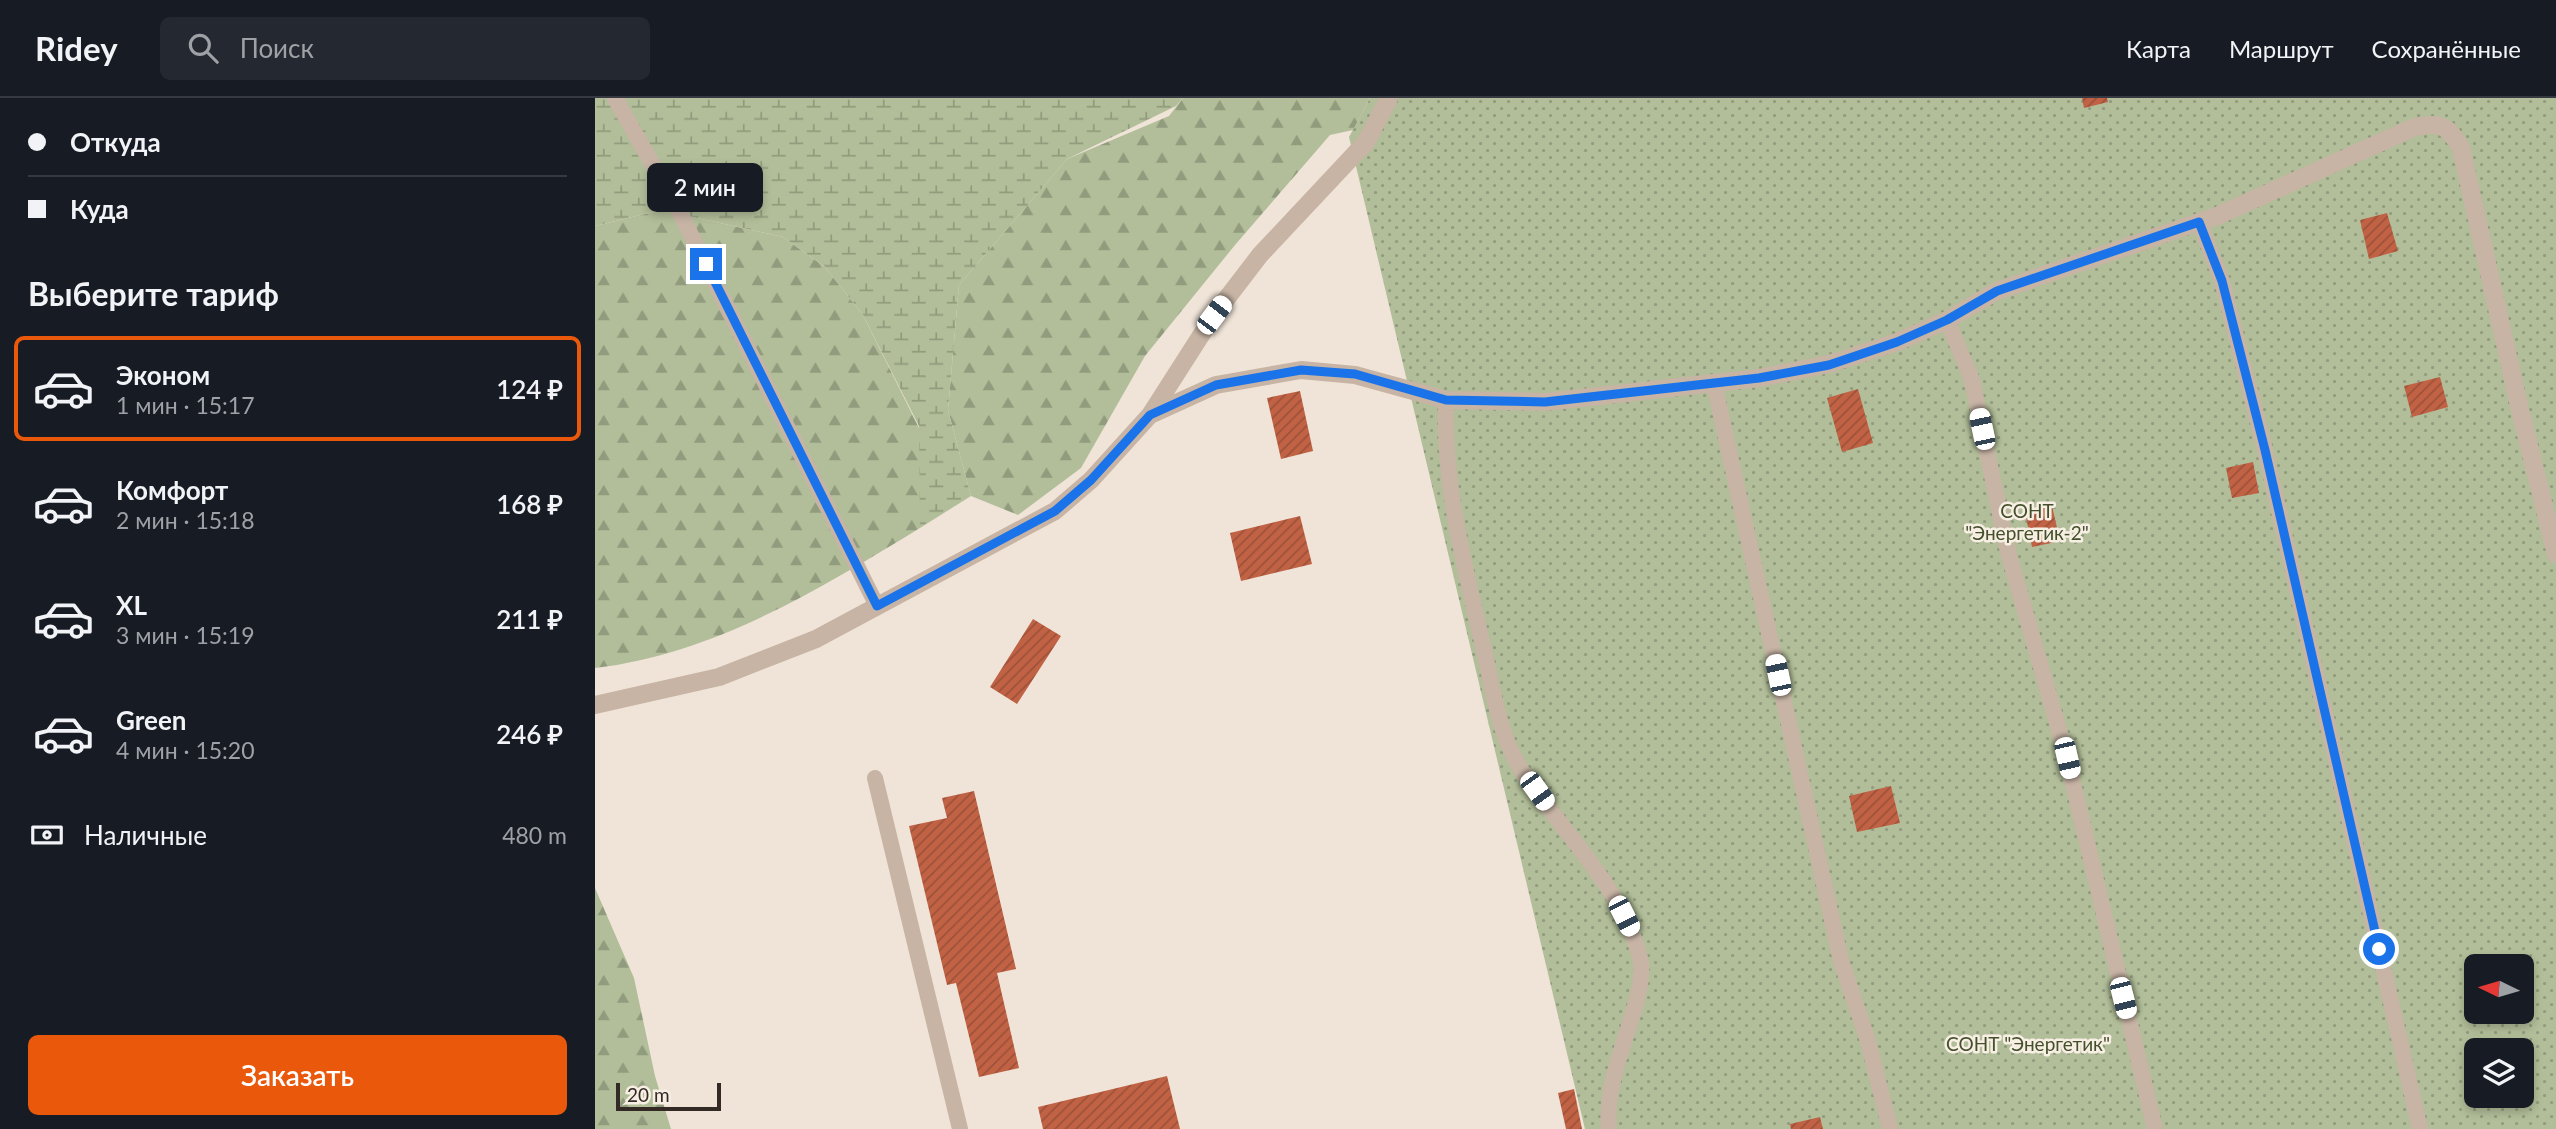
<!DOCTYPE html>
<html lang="ru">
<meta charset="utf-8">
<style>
body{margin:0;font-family:Lato,sans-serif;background:#242831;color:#f1f3f6;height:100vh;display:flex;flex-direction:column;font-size:26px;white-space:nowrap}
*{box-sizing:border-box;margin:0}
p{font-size:23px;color:#9ea1a6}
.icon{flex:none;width:38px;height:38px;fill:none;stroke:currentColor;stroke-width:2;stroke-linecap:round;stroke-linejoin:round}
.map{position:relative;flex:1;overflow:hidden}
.drawer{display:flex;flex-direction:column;background:#171b24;width:595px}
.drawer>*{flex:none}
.top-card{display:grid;align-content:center;height:154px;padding:0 28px;background:#171b24}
.needle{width:46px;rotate:275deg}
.controls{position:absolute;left:1869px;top:856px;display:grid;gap:14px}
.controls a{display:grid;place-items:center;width:70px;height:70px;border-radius:10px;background:#171b24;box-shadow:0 4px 10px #0003;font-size:35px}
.scale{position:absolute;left:21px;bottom:18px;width:105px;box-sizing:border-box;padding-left:7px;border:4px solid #332a26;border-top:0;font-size:19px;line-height:24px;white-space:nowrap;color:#332a26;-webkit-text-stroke:5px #f8efe4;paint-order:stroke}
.end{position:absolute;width:32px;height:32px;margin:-16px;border:9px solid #1a73e8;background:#fff;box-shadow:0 0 0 4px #fff}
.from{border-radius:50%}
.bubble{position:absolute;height:49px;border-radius:10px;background:#171b24;box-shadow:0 4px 10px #0003;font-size:23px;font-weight:600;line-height:49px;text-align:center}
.car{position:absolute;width:21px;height:42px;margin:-21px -10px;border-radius:9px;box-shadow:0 0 5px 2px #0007;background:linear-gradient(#fff 24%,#345 0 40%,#fff 0 76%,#345 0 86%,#fff 0)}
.top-card b{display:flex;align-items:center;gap:24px;height:66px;font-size:26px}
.top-card b+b{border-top:2px solid #363941}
.top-card i{width:18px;height:18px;background:#f1f3f6}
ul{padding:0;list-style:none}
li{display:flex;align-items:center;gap:21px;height:105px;margin:0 14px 10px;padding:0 14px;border:4px solid transparent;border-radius:10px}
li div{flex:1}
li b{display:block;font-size:26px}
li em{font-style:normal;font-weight:600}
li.selected{border-color:#ea580c}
li>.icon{width:63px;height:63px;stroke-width:1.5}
h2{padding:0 28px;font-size:32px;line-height:84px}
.pay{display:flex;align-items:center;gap:18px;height:77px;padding:0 28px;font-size:26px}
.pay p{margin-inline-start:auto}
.cta{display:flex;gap:14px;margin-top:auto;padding:14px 28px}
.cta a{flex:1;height:80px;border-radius:10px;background:#ea580c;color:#fff;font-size:28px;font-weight:600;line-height:80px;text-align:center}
header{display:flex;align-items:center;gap:42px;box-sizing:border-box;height:98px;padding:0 35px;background:#171b24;border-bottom:2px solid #363941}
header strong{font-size:33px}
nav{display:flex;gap:38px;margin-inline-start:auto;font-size:24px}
.search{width:490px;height:63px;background:#242831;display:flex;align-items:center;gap:18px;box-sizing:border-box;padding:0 24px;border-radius:10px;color:#9ea1a6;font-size:26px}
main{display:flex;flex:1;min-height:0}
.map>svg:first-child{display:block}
.green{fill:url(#green-dots);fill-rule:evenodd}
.forest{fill:url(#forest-firs)}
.wetland{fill:url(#wetland-marsh)}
.building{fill:url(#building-hatch)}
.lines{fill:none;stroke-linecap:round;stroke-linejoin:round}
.service{stroke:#c7b4a5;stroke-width:16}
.minor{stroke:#c7b4a5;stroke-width:18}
.route{stroke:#1a73e8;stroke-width:9}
.labels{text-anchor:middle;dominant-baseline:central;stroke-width:5;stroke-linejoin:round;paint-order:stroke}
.park-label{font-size:19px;fill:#43502b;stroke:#f8efe4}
</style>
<header>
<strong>Ridey</strong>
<div class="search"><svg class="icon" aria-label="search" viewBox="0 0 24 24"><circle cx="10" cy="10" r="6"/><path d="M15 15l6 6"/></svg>Поиск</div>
<nav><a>Карта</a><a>Маршрут</a><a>Сохранённые</a></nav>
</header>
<main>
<section class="drawer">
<div class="top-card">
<b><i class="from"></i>Откуда</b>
<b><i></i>Куда</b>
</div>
<h2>Выберите тариф</h2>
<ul>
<li class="selected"><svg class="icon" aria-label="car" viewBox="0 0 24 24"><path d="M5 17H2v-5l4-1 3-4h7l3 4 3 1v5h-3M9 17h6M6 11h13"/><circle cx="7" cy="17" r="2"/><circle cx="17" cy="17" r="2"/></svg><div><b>Эконом</b><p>1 мин · 15:17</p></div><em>124 ₽</em></li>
<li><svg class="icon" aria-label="car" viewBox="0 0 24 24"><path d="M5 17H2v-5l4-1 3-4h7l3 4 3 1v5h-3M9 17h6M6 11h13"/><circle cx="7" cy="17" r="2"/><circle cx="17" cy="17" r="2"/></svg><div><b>Комфорт</b><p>2 мин · 15:18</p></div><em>168 ₽</em></li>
<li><svg class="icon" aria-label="car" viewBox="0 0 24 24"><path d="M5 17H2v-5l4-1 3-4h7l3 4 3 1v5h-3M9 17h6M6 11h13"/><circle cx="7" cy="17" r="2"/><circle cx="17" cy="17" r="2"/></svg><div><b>XL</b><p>3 мин · 15:19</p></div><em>211 ₽</em></li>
<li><svg class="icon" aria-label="car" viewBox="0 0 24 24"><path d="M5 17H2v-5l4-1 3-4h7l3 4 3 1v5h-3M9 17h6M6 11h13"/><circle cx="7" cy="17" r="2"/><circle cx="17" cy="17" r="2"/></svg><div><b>Green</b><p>4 мин · 15:20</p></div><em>246 ₽</em></li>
</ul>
<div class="pay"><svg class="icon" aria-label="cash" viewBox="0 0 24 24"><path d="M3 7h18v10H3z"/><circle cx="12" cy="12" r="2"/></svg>Наличные<p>480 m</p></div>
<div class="cta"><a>Заказать</a></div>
</section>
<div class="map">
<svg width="1961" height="1031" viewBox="0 0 1961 1031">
<defs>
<pattern id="green-dots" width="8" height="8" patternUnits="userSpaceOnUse" patternTransform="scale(1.75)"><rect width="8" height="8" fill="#b2be99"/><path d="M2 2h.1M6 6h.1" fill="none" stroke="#919b7d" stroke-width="1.8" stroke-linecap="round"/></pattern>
<pattern id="forest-firs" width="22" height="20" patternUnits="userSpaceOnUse" patternTransform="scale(1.75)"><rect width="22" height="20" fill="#b2be99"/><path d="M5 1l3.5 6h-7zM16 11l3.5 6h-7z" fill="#919b7d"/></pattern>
<pattern id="wetland-marsh" width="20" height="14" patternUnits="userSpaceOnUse" patternTransform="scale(1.75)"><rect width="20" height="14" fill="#b2be99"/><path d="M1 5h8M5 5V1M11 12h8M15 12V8" fill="none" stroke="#919b7d"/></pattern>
<pattern id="building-hatch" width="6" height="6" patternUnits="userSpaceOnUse" patternTransform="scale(1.75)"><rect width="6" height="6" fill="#c16245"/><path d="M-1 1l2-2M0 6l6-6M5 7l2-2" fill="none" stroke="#9d5139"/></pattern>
</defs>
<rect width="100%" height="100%" fill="#f0e4d8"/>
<path class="green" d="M 775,0 L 1961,0 L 1961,1031 L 990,1031 L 754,39 ZM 1881,868 L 1927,868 L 1927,914 L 1881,914 ZM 1881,952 L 1927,952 L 1927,998 L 1881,998 Z"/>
<path class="forest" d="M 588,0 L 775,0 L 758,32 L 735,37 L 640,147 L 550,258 L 486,370 L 423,417 L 376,398 L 353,312 L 364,187 L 472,61 L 574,18 Z
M 66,112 L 188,139 L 230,169 L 268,217 L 328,338 L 325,430 C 225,491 119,556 0,570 L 0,128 Z
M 0,790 L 39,880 L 60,978 L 76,1031 L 0,1031 Z"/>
<path class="wetland" d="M 0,0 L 588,0 L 581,8 L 472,61 L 364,187 L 353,312 L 376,398 L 325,430 L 324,328 L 268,217 L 230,169 L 188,139 L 66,112 L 0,128 Z"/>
<path class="building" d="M 1487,0 L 1512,0 L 1513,4 L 1489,10 Z
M 1792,115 L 1803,153 L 1774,161 L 1765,122 Z
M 1845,279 L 1853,309 L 1817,319 L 1809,288 Z
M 1263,291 L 1278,345 L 1247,354 L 1232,300 Z
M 705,293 L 718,353 L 686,361 L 672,300 Z
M 1658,364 L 1664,395 L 1637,400 L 1631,370 Z
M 1457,408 L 1465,443 L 1437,449 L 1430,414 Z
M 705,418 L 717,466 L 646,483 L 635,435 Z
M 438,521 L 466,538 L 422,606 L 395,589 Z
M 1296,688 L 1305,725 L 1262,734 L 1254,698 Z
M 379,693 L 421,871 L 402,875 L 424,970 L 384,979 L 361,885 L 352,887 L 314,728 L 352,720 L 347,700 Z
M 572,978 L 585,1031 L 448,1031 L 443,1009 Z
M 979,991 L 987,1031 L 971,1031 L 963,995 Z
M 1225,1019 L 1228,1031 L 1196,1031 L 1195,1026 Z"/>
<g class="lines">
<path class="service" d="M 20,0 L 86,117 L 282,508
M 1604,124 L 1627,183 L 1670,352 L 1825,1031
M 1352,222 L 1377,282 L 1413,454 L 1472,660 L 1560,1031
M 1119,285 L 1246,863 L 1273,943 L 1295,1031
M 851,302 C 848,388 869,465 888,548 C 898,590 903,636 927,673 C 967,734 1027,789 1045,860 C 1049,876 1043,897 1039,912 C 1028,949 1010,992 1014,1031
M 280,680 L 365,1031"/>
<path class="minor" d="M 555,317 L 619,217 L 665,157 L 771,44 L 794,0
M 0,607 L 124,579 L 221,541 L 460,413 L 496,382 L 555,317 L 621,287 L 706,272 L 760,277 L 851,302 L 950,304 L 1164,280 L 1234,266 L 1302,244 L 1352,222 L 1402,193 L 1622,118 L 1820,29 C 1847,24 1852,27 1866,50 L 1925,312 L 1961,456"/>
</g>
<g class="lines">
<path class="route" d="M 111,166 L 282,508 L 460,413 L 496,382 L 555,317 L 621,287 L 706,272 L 760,276 L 851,302 L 950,304 L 1164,280 L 1234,267 L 1302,244 L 1352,222 L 1402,193 L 1604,124 L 1627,183 L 1670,352 L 1784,851"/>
</g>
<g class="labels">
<g class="park-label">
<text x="1432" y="412">СОНТ<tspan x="1432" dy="22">"Энергетик-2"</tspan></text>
<text x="1433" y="945">СОНТ "Энергетик"</text>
</g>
</g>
</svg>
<div class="controls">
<a><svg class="needle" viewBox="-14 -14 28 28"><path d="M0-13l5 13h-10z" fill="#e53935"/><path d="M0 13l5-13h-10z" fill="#9ea1a6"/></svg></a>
<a><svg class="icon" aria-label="layers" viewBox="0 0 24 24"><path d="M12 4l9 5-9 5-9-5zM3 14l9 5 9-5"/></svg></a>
</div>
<div class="scale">20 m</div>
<i class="end from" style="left:1784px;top:851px"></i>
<i class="end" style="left:111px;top:166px"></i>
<div class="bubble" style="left:52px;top:65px;width:116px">2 мин</div>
<i class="car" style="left:619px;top:217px;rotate:37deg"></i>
<i class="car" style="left:1387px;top:331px;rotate:348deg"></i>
<i class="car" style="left:1183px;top:577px;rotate:348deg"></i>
<i class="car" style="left:1472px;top:660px;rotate:167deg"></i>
<i class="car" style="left:942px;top:693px;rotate:144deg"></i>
<i class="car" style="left:1029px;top:818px;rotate:153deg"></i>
<i class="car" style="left:1528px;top:900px;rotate:166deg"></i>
</div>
</main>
